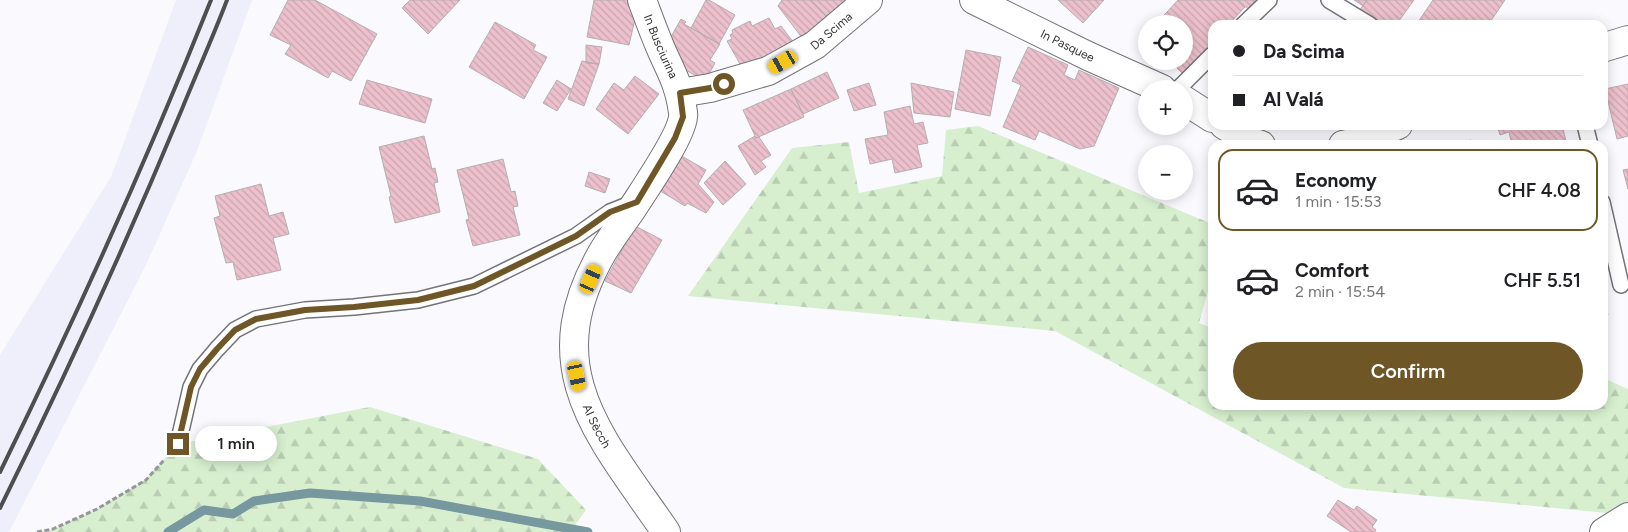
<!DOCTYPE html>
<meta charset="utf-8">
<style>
body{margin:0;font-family:Figtree,sans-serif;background:#f2f2f2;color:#202124;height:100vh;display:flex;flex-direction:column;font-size:19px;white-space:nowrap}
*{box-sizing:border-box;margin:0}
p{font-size:16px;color:#757577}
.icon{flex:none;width:28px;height:28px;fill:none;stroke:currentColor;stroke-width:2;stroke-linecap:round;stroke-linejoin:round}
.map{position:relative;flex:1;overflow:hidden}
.side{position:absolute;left:1208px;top:140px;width:400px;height:270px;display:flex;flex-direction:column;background:#fff;border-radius:15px;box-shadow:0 2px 12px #0003}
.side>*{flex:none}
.guide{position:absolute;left:1208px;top:20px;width:400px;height:110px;border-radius:15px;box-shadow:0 2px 12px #0003;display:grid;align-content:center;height:110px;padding:0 25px;background:#fff}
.controls{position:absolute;left:1138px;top:15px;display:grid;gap:10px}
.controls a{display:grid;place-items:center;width:55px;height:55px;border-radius:50%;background:#fff;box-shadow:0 2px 12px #0003;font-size:25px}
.end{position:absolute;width:22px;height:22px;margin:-11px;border:6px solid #6e5626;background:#fff;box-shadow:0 0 0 2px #fff}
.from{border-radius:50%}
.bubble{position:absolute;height:35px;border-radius:18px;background:#fff;box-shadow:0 2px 12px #0003;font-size:16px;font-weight:600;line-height:35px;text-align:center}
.car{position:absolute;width:15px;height:30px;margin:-15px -8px;border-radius:6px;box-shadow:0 0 4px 1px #0007;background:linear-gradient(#f5c518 24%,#345 0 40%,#f5c518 0 76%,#345 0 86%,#f5c518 0)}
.guide b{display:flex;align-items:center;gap:18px;height:48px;font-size:19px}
.guide b+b{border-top:1px solid #e0e0e0}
.guide i{width:12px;height:12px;background:#202124}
ul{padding:9px 0 0;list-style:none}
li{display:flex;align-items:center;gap:15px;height:82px;margin:0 10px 8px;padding:0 15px;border:2px solid transparent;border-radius:15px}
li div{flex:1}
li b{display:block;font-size:19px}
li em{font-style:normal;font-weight:600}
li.current{border-color:#6e5626}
li>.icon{width:45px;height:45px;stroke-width:1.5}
.button{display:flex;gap:10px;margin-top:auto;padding:10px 25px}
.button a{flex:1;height:58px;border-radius:30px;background:#6e5626;color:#fff;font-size:20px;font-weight:600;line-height:58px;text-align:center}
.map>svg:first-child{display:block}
.built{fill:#eeeffa}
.forest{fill:url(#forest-firs)}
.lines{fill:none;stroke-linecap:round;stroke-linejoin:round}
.stream{stroke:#76989e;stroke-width:9}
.building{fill:url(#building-back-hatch);stroke:#b5aeb0}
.service-casing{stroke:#737379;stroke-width:18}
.minor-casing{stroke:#737379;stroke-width:30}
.path{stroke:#97979a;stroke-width:3;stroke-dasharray:5 2.5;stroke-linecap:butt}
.service{stroke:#fff;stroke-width:15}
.minor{stroke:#fff;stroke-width:28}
.rail{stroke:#4e4e50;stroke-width:4}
.route{stroke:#6e5626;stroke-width:6}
.labels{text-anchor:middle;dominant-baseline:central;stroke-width:4;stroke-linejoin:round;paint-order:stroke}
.street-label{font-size:12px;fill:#333335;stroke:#fff}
</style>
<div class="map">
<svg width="1628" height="532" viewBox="0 0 1628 532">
<defs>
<pattern id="forest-firs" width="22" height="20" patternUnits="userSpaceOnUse" patternTransform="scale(1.25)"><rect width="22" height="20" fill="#d7efcf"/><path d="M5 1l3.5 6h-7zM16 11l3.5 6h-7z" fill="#b9cdb2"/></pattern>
<pattern id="building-back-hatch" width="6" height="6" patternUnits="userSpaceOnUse" patternTransform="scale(1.25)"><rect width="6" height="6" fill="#ecc0cc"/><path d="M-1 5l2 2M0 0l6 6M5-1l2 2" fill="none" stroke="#cba5b0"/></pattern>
</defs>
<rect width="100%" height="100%" fill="#fafafe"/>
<path class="built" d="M 176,0 L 252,0 L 197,151 L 146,265 L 9,532 L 0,532 L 0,355 L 111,177 Z"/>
<path class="forest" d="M 978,126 L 1212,224 L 1212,277 L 1199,323 L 1212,328 L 1212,405 L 1602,405 L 1603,378 L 1628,389 L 1628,515 L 1344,488 L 1055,331 L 688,296 L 792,148 L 849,142 L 859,193 L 942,176 L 946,130 Z
M 370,407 L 538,459 L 586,510 L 570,532 L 37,532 L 53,529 L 97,509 L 145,480 L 178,444 Z"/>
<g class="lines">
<path class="stream" d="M 168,532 L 204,510 L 233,514 L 254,501 L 310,493 L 420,501 L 588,532"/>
</g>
<path class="building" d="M 288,0 L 315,0 L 377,34 L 351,81 L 332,71 L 328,78 L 285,54 L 291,45 L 270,35 Z
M 410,0 L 460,0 L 428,34 L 402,8 Z
M 594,0 L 635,0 L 638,6 L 629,45 L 587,37 Z
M 706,0 L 709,0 L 735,15 L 719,44 L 691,28 Z
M 782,0 L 811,0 L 826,16 L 828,15 L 834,21 L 806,43 L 778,6 Z
M 811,0 L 847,0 L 830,18 L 828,15 L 826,16 Z
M 1058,0 L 1104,0 L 1083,23 Z
M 1178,0 L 1238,0 L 1245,7 L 1228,25 L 1212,25 L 1212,42 L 1183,74 L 1170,61 L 1184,61 L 1184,24 L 1156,24 Z
M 1238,0 L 1258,0 L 1249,10 Z
M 1354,0 L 1367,0 L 1363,6 Z
M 1367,0 L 1414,0 L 1396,25 L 1380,25 L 1359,11 Z
M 1433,0 L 1505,0 L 1488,25 L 1416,25 Z
M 769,18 L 775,29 L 781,26 L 797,47 L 744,71 L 727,41 L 732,39 L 730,35 L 733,33 L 732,30 L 750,21 L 752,26 Z
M 681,19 L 686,22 L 684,24 L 720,44 L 710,60 L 715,63 L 705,81 L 670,61 L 677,50 L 671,47 L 668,42 Z
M 495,22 L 536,45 L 533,50 L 547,57 L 524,99 L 469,67 Z
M 586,45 L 602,47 L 599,64 L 586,63 Z
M 1028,47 L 1068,65 L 1064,75 L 1075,80 L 1079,70 L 1119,88 L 1094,146 L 1080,149 L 1039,131 L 1035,140 L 1003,127 L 1021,85 L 1012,81 Z
M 966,50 L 1001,57 L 990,116 L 955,109 Z
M 582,61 L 599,64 L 584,106 L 568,99 Z
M 827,72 L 839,98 L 803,114 L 791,89 Z
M 635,76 L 659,94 L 628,134 L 596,109 L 614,83 L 624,90 Z
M 367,80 L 432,99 L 425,123 L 359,104 Z
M 557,80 L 571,89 L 557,111 L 543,103 Z
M 869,83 L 876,105 L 854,111 L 847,90 Z
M 911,83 L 954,92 L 950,117 L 914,113 Z
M 1628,84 L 1628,136 L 1617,139 L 1605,89 Z
M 791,89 L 804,117 L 756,138 L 743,110 Z
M 910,106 L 914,124 L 923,122 L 928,143 L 917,145 L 922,167 L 895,173 L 892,159 L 870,164 L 865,139 L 888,135 L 884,112 Z
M 1497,125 L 1562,125 L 1567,145 L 1512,145 L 1509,132 L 1500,135 Z
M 424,136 L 432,169 L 435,168 L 438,182 L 434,183 L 440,212 L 395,223 L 389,197 L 391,196 L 379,147 Z
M 755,136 L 756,138 L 759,137 L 771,155 L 761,161 L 766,167 L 755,175 L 738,146 Z
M 1471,140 L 1473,145 L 1451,145 Z
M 678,154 L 706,170 L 698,184 L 714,202 L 706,213 L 687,203 L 685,206 L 657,189 Z
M 503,159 L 511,192 L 515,191 L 518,206 L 513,207 L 520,235 L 473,246 L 466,220 L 469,219 L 457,170 Z
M 725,161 L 746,184 L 723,205 L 704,183 Z
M 1628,169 L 1628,189 L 1623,170 Z
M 589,172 L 610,179 L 605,193 L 585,186 Z
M 261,184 L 269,216 L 283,212 L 289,234 L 273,238 L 281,270 L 237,280 L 233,262 L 226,263 L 214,218 L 220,216 L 215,196 Z
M 635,226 L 662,240 L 631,293 L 605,281 Z
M 1602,294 L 1608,315 L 1602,317 Z
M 1338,500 L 1354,510 L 1357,506 L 1377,520 L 1372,527 L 1376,530 L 1375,532 L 1351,532 L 1327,516 Z"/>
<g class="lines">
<defs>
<path id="service" d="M 1329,0 L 1370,25
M 1243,25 L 1269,0
M 1178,89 L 1212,55
M 1585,125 L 1590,145
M 1602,202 L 1621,285
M 178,444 L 191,387 L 200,369 L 217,349 L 235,330 L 256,319 L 305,310 L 354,307 L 418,300 L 474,286 L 576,236 L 610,212 L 633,203"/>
<g id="minor">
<path id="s1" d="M 642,0 C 648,16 654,33 661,49 C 670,70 678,82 682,106 C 682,109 684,113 683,117 C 681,137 644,190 632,209 C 622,223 611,238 602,253 C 535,370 601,437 666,532"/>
<path id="s2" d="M 974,0 L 1088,56 L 1162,89"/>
<path d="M 1602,48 L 1628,40"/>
<path id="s3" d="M 680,93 L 710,88 L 768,71 L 815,45 L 868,0"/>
<path d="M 1184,100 L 1212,118"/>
<path d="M 1224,125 L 1252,142 L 1261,145"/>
<path d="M 1343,145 L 1361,141 L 1398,125"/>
<path d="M 1604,532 L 1628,517"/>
</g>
</defs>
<use href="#service" class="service-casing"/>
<use href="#minor" class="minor-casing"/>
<path class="path" d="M 37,532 L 53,529 L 97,509 L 146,480 L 165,459"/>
<use href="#service" class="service"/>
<use href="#minor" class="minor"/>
<path class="rail" d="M 0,472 C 76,317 147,160 211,0
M 0,508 C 65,377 126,244 182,109 C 197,72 213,37 227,0"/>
</g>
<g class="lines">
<path class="route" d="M 178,444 L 191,387 L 200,369 L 217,349 L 235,330 L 256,319 L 305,310 L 354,307 L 418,300 L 474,286 L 576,236 L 610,212 L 637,202 L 675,138 L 683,117 L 680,93 L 710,88 L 724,84"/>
</g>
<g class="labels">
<g class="street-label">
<text stroke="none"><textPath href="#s3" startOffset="166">Da Scima</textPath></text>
<text stroke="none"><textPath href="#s1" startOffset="50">In Busciurina</textPath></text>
<text stroke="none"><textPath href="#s2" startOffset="104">In Pasquee</textPath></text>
<text stroke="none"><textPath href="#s1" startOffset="466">Al Sècch</textPath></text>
</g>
</g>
</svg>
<div class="controls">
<a><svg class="icon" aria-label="locate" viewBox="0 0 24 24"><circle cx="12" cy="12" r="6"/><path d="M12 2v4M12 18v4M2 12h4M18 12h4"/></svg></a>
<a>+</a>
<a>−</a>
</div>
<i class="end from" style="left:724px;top:84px"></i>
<i class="end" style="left:178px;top:444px"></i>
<div class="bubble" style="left:195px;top:426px;width:82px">1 min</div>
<i class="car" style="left:783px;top:62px;rotate:240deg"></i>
<i class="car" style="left:591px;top:279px;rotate:24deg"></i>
<i class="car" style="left:577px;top:376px;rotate:168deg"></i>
<div class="guide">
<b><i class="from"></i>Da Scima</b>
<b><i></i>Al Valá</b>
</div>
<section class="side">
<ul>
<li class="current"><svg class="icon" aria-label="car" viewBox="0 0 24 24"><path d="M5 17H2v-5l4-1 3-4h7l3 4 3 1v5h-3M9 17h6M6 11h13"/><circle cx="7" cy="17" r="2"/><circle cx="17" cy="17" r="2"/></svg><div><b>Economy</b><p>1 min · 15:53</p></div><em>CHF 4.08</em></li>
<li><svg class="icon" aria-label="car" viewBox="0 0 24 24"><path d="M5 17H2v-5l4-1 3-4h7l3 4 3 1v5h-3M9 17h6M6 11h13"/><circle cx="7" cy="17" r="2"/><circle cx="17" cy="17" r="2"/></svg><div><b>Comfort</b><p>2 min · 15:54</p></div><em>CHF 5.51</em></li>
</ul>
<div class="button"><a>Confirm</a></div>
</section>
</div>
